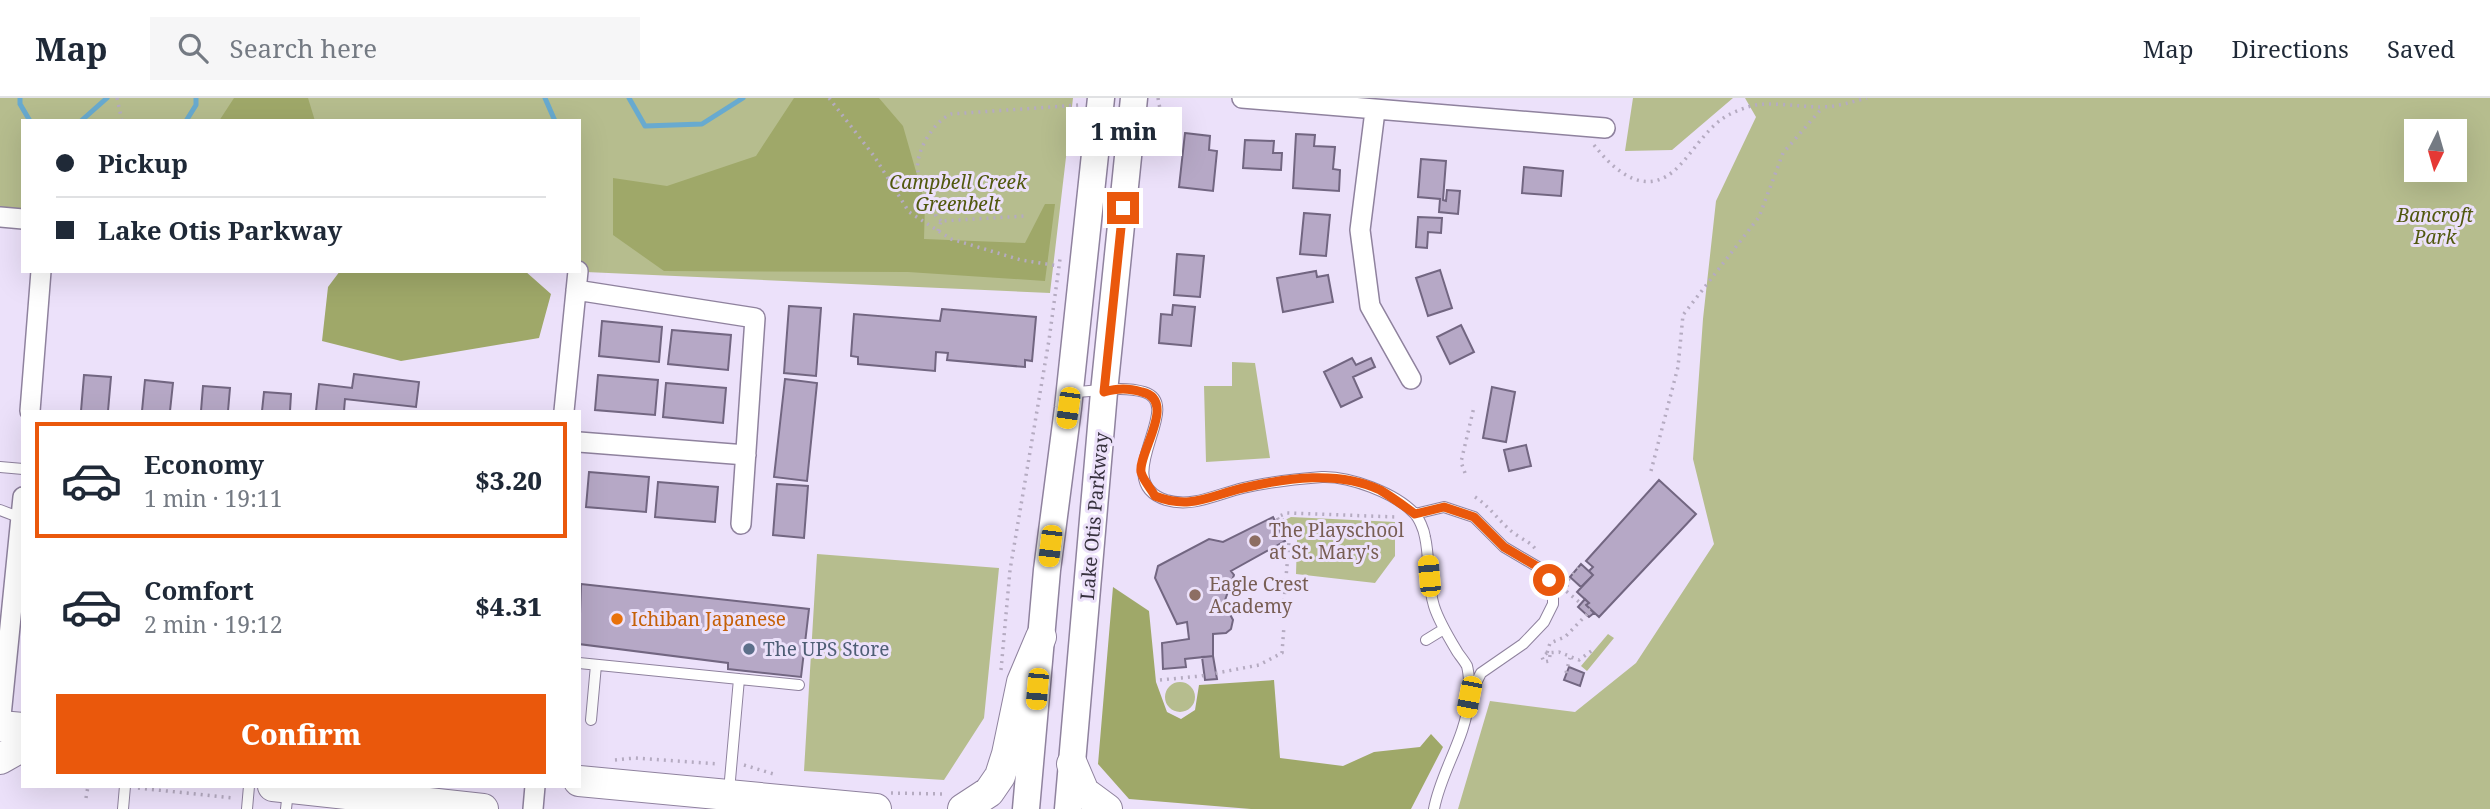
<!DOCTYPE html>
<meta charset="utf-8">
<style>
body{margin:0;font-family:"Noto Serif",serif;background:#f6f6f7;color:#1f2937;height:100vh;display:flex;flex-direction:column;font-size:26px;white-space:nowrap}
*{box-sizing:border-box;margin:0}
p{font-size:23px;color:#747a83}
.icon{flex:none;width:38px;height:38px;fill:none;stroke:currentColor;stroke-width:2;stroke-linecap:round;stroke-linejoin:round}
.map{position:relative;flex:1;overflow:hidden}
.side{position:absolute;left:21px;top:312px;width:560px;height:378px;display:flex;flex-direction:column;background:#fff;border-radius:0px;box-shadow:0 7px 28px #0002}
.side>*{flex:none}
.top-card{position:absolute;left:21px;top:21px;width:560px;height:154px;border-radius:0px;box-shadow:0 7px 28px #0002;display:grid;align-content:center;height:154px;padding:0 35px;background:#fff}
.needle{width:46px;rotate:185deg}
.fabs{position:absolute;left:2404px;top:21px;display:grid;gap:14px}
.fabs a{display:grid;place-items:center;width:63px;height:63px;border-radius:0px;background:#fff;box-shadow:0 7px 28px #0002;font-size:35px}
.end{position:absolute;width:32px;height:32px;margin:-16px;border:9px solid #ea580c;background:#fff;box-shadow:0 0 0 4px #fff}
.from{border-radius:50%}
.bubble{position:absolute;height:49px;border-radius:0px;background:#fff;box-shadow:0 7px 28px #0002;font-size:23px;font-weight:800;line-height:49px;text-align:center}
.car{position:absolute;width:21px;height:42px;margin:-21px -10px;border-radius:9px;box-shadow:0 0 5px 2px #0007;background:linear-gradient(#f5c518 24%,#345 0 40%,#f5c518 0 76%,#345 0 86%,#f5c518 0)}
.top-card b{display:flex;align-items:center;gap:24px;height:66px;font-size:26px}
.top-card b+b{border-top:2px solid #e0e1e3}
.top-card i{width:18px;height:18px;background:#1f2937}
ul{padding:12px 0 0;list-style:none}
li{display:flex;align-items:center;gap:21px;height:116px;margin:0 14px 10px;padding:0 21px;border:4px solid transparent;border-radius:0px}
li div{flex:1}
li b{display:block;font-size:26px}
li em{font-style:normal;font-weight:800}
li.current{border-color:#ea580c}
li>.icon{width:63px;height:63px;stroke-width:1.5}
.cta{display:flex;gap:14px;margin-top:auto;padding:14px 35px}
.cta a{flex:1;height:80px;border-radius:0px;background:#ea580c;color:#fff;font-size:28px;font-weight:800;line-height:80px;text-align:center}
header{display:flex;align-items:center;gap:42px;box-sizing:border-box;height:98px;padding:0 35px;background:#fff;border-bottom:2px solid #e0e1e3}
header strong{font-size:33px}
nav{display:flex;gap:38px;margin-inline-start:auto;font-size:24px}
.search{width:490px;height:63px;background:#f6f6f7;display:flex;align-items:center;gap:18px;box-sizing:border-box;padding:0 24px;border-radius:0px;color:#747a83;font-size:26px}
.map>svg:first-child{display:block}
.green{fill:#b6bd8e;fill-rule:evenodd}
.forest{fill:#9fa869}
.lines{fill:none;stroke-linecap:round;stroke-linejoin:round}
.stream{stroke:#68aacf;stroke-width:5}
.building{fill:#b6a8c6;stroke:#726681;stroke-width:2}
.lane-casing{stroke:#8f829e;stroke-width:12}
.street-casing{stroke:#8f829e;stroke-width:22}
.secondary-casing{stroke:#8f829e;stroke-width:29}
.primary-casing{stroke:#8f829e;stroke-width:32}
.path{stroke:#b5abc1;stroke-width:3.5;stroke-dasharray:2 5;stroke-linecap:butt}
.lane{stroke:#fff;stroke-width:10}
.street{stroke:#fff;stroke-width:19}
.secondary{stroke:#fff;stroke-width:26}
.primary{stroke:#fff;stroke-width:30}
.route{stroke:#ea580c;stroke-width:9}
.education-dot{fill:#8d6e63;stroke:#ece1fa;stroke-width:2.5}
.food-dot{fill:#e8710a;stroke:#ece1fa;stroke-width:2.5}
.service-dot{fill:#5c6f8a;stroke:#ece1fa;stroke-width:2.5}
.labels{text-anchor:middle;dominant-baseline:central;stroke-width:6;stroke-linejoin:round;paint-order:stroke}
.park-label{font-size:19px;font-style:italic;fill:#51580e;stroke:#ece1fa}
.street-label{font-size:19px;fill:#37323e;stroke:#ece1fa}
.education-label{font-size:19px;fill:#785e54;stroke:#ece1fa;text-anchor:start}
.food-label{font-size:19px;fill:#c56008;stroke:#ece1fa;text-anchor:start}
.service-label{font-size:19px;fill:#4e5e75;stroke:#ece1fa;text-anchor:start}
</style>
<header>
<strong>Map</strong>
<div class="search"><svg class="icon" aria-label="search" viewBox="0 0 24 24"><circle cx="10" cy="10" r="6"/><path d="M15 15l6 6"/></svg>Search here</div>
<nav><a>Map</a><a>Directions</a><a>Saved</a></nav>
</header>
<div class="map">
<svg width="2490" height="711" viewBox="0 0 2490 711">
<rect width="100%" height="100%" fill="#ece1fa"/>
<path class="green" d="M 0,0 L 1073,0 L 1050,195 L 564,173 L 579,173 L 579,23 L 23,23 L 23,113 L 0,109 Z
M 1633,0 L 1733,0 L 1672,52 L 1625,53 Z
M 1745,0 L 2490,0 L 2490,711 L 1458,711 L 1490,603 L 1575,614 L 1636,565 L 1714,446 L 1693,361 L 1703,221 L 1716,103 L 1756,19 ZM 2417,33 L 2455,33 L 2455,72 L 2417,72 Z
M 1232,264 L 1255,265 L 1270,360 L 1206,364 L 1204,288 L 1232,288 Z
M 1291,419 L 1395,424 L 1395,458 L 1375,485 L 1296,476 L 1297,442 L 1285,422 Z
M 817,456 L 999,470 L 984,620 L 944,682 L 804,673 Z
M 1608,536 L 1614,540 L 1587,573 L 1581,568 Z
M1165 599a15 15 0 1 1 30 0a15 15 0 1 1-30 0Z"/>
<path class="forest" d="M 234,0 L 308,0 L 315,23 L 219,23 Z
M 794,0 L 879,0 L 903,28 L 925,105 L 924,141 L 1025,145 L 1045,106 L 1055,106 L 1045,183 L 908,174 L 664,173 L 613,137 L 613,80 L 667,88 L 756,58 Z
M 340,173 L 525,173 L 551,196 L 539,240 L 401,263 L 322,243 L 328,189 Z
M 1113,489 L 1149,513 L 1156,584 L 1167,614 L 1181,621 L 1195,612 L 1199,587 L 1274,582 L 1280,660 L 1343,668 L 1374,654 L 1420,649 L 1431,636 L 1443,649 L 1411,711 L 1251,711 L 1129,701 L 1098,666 Z"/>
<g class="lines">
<path class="stream" d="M 20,0 L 20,6 L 30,23
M 545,0 L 555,23
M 629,0 L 645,28 L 702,26 L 743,0
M 81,23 L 107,0
M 186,23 L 196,7 L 196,0"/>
</g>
<path class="building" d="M 1185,35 L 1210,38 L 1209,52 L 1217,53 L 1213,93 L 1179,89 Z
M 1296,36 L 1315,37 L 1314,48 L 1335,49 L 1333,71 L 1340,72 L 1339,93 L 1293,90 Z
M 1245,42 L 1274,43 L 1273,55 L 1282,55 L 1281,72 L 1243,70 Z
M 1421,61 L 1446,63 L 1443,102 L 1446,103 L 1447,92 L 1460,93 L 1458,116 L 1439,114 L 1440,101 L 1418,99 Z
M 1524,69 L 1563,73 L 1561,98 L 1522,95 Z
M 1304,115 L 1330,117 L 1326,158 L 1300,156 Z
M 1418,119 L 1442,120 L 1441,135 L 1428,134 L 1427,150 L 1416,149 Z
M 1177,156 L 1204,158 L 1200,199 L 1174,197 Z
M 1440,172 L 1452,210 L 1428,218 L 1416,180 Z
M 1316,173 L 1317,179 L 1328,177 L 1333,204 L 1283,214 L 1277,180 Z
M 1173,207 L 1195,209 L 1191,248 L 1159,245 L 1161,216 L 1172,217 Z
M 789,208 L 821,210 L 816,278 L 784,275 Z
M 942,211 L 1036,219 L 1032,263 L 1025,262 L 1025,269 L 947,262 L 948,255 L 936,254 L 935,273 L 858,266 L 858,259 L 851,258 L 854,216 L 940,223 Z
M 602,223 L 662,229 L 659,264 L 599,258 Z
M 1461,227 L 1474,254 L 1450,266 L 1437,239 Z
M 672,232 L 731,237 L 728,272 L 668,266 Z
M 1352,260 L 1356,267 L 1371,260 L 1375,269 L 1353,279 L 1362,299 L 1341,309 L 1324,274 Z
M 354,276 L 419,284 L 416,309 L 345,301 L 344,313 L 316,313 L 319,286 L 352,290 Z
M 84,277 L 111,279 L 108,313 L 81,313 Z
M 598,277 L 658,282 L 655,317 L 595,312 Z
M 785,281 L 817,285 L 807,383 L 774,379 Z
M 145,282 L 173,285 L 170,313 L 142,313 Z
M 666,285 L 726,290 L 723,325 L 663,319 Z
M 203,288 L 230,290 L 228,313 L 201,313 Z
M 1492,289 L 1515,294 L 1506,344 L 1483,340 Z
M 264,294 L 291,296 L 290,313 L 262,313 Z
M 1526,347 L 1531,368 L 1509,373 L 1504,352 Z
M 589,374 L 649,379 L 646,414 L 586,409 Z
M 1659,382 L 1696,416 L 1599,519 L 1586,507 L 1589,505 L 1577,494 L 1593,477 L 1589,473 L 1593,469 L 1586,463 Z
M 658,384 L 718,389 L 715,424 L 655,419 Z
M 777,386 L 808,388 L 804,440 L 773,437 Z
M 1273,419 L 1285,443 L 1231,473 L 1234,477 L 1224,505 L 1233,522 L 1231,531 L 1226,535 L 1213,536 L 1213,558 L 1185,561 L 1186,569 L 1163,571 L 1162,545 L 1189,541 L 1187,524 L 1177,526 L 1155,480 L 1158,468 L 1209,441 L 1223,444 Z
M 1283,422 L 1288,432 L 1281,435 L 1276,426 Z
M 1581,466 L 1593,477 L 1581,489 L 1570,479 Z
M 581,486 L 809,511 L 801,579 L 728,571 L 728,565 L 579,546 Z
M 1585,501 L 1589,505 L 1586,507 L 1594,515 L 1589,519 L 1578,509 Z
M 1213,558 L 1217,581 L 1205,582 L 1202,559 Z
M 1569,569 L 1584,575 L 1580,588 L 1564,582 Z"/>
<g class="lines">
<defs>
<path id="lane" d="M 1070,294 C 1094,294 1121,287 1144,294 C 1187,307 1107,383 1166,402 C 1193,410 1217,396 1243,390 C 1268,384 1296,381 1322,379 C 1350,378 1395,395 1414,415 C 1419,420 1424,432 1425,439 C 1430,461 1427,486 1434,508 C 1439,524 1449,540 1458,555 C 1461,559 1465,564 1467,568 C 1469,576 1470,591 1469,600 C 1466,640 1441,673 1434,711
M 0,369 L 23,371
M 0,412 L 21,420
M 1415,416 L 1444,409 L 1474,419 L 1504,449 L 1538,469 L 1553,486 L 1553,506 L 1544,524 L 1523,546 L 1481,575 L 1469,599
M 1426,542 L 1444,531
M 579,565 L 799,587
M 591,622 L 596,567
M 729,693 L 739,581
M 123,711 L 125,688
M 247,711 L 249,688
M 286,711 L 288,693"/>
<path id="street" d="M 1242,0 L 1605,30
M 1375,13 L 1360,132 L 1370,208 L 1411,281
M 0,119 L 23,121
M 576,192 L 755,220 L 741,426
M 30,313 L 41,173
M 564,313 L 578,173
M 579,344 L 746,357
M 0,628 L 23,399
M 533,711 L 535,688"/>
<path id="secondary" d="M 1026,711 L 1047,472 L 1068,310 L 1101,0
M 1068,711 L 1104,294 L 1134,0"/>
<path id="primary" d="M 0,628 L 23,630
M 0,661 L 23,648
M 1072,666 L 1084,694 L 1107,711
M 579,683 L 876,711
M 273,688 L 483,711
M 963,711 L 989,694 L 1000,678 L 1007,656 L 1022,584 L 1041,539"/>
</defs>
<use href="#lane" class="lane-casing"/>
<use href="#street" class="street-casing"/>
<use href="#secondary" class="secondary-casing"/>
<use href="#primary" class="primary-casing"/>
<path class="path" d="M 117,0 L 122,23
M 829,0 L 874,58 L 909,114 L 951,141 L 1021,162 L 1059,168
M 1158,0 L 1160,11
M 1594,47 C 1615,74 1647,101 1678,69 C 1693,54 1705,33 1722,21 C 1730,15 1741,11 1751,8 C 1769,3 1800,9 1820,9 C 1837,9 1851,4 1867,0
M 941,123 L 936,118 C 935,114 936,106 935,102 C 932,94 920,88 918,74 C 914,55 934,23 951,16 L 1079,7
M 938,133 L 941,123 L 1025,118
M 1651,373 L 1678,269 L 1683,217 L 1759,119 L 1783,55 L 1823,9
M 1465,375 L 1461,364 L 1474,309
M 1475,399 C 1492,410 1501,427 1518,438 C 1525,443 1532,445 1536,452
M 1579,470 L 1568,482 L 1566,493 L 1590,513 L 1565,539 L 1550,545 L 1547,555 L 1559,554 L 1579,562 L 1594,551
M 1284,503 L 1289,444 L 1277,419 L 1287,415 L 1397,419
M 1547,555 L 1542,559 L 1544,564 L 1549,563 L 1550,557
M 1001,572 L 1010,472 L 1049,242 L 1060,161
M 1566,575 L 1570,560
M 1160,582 L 1201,578 L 1259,567 L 1282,555 L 1284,528
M 615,662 L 635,660 L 719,666
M 744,667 L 777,677
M 138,690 L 234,700
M 891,695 L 946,696
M 86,700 L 88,688"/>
<use href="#lane" class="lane"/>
<use href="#street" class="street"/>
<use href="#secondary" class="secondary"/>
<use href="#primary" class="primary"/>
</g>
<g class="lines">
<path class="route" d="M 1123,110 L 1104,294 C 1118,290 1128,290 1142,294 C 1178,302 1138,355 1141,374 C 1143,382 1151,391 1155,398 C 1190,412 1209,398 1243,390 C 1286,380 1339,372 1380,392 C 1392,399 1404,408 1415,416 L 1444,409 L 1474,419 L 1504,449 L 1538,469 L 1549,482"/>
</g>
<g class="education-dot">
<circle cx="1255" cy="443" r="7"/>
<circle cx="1195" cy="497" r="7"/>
</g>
<circle class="food-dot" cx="617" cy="521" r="7"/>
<circle class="service-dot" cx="749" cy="551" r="7"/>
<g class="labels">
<g class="park-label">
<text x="958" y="84">Campbell Creek<tspan x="958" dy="22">Greenbelt</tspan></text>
<text x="2435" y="117">Bancroft<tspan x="2435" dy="22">Park</tspan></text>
</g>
<g class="street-label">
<text transform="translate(1094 418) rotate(-85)">Lake Otis Parkway</text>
</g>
<g class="education-label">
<text x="1269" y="432">The Playschool<tspan x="1269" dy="22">at St. Mary's</tspan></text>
<text x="1209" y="486">Eagle Crest<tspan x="1209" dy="22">Academy</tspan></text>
</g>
<g class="food-label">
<text x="631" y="521">Ichiban Japanese</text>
</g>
<g class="service-label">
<text x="763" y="551">The UPS Store</text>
</g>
</g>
</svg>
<div class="fabs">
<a><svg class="needle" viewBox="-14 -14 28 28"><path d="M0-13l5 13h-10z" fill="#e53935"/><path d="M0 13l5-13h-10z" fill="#747a83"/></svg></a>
</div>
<i class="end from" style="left:1549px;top:482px"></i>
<i class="end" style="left:1123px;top:110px"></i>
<div class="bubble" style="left:1066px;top:9px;width:116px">1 min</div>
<i class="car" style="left:1068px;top:310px;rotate:188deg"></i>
<i class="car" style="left:1050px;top:448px;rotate:187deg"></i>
<i class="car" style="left:1429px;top:478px;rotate:355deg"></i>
<i class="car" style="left:1037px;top:591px;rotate:185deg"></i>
<i class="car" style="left:1469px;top:599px;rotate:191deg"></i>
<div class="top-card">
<b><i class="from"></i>Pickup</b>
<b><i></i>Lake Otis Parkway</b>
</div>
<section class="side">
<ul>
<li class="current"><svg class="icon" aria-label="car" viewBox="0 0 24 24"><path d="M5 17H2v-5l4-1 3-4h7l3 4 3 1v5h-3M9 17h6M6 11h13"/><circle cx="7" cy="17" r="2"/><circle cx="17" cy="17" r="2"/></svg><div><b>Economy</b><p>1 min · 19:11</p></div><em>$3.20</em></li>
<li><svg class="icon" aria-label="car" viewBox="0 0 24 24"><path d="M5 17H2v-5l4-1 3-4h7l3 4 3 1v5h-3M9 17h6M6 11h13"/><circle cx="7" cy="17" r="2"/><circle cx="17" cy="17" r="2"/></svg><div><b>Comfort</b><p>2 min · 19:12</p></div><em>$4.31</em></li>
</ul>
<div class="cta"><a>Confirm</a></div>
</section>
</div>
